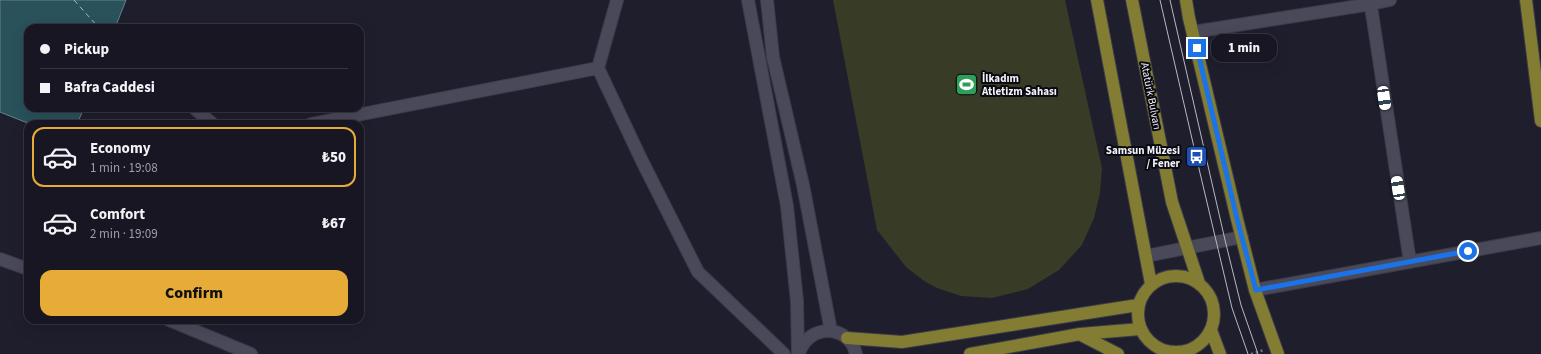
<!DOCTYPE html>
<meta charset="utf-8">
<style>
body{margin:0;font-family:"Source Sans 3",sans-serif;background:#201f2a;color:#f1f3f6;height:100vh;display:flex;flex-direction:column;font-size:15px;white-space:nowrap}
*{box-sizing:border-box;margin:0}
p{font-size:13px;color:#9e9fa5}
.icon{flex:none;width:22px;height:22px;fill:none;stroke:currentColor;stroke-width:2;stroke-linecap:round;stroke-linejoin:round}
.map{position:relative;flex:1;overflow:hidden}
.details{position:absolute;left:24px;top:120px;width:340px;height:204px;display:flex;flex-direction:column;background:#171622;border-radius:12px;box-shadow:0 4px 16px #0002,0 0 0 1px #363540}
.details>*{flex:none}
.top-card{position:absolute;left:24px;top:24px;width:340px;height:88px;border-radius:12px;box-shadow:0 4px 16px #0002,0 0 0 1px #363540;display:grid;align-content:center;height:88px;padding:0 16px;background:#171622}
.end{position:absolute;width:18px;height:18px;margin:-9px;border:5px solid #1a73e8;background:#fff;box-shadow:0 0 0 2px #fff}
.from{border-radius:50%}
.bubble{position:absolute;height:28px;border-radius:12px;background:#171622;box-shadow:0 4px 16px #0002,0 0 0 1px #363540;font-size:13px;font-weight:800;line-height:28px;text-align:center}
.car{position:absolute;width:12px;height:24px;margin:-12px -6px;border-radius:5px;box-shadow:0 0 3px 1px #0007;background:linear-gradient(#fff 24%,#345 0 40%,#fff 0 76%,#345 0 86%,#fff 0)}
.top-card b{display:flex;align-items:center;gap:14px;height:38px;font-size:15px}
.top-card b+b{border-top:1px solid #363540}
.top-card i{width:10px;height:10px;background:#f1f3f6}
ul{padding:7px 0 0;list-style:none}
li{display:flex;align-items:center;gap:12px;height:60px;margin:0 8px 6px;padding:0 8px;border:2px solid transparent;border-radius:12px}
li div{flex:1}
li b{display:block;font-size:15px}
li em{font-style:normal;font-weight:800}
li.active{border-color:#e7ac37}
li>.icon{width:36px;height:36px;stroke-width:1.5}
.button{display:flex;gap:8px;margin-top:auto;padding:8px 16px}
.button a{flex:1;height:46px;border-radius:12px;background:#e7ac37;color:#111;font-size:16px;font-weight:800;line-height:46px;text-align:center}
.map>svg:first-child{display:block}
.green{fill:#383b25}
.water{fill:#29525b;stroke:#65828c}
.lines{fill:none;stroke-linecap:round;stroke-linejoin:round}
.ferry{stroke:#80ccdd;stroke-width:1;stroke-dasharray:5 4;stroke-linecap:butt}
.minor-casing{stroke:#3c3b48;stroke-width:14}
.major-casing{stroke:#3c3b48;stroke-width:14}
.path{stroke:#757481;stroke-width:2.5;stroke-dasharray:2 3;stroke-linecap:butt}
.minor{stroke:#4a495a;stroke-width:12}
.major{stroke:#827d32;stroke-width:12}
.tram{stroke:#b8b8c4;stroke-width:1}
.route{stroke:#1a73e8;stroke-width:5}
.labels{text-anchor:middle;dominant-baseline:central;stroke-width:4;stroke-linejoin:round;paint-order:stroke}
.poi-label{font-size:11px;font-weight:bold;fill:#f2f2fd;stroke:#09090f;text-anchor:start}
.street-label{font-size:11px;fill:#f2f2fd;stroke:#09090f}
</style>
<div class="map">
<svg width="1541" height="354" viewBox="0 0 1541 354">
<rect width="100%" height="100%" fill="#1f1e2d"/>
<path class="green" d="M 833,0 L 1065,0 L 1102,168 L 1100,193 L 1094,218 L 1082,245 L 1059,270 L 1028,289 L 992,298 L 961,296 L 937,288 L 924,281 L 906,267 L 877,230 Z"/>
<path class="water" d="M 0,0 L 126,0 L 115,28 L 28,28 L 28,108 L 84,108 L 77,124 L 30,124 L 0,112 Z"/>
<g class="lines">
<path class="ferry" d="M 74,0 L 99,28"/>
<defs>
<path id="minor" d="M 617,0 L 598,68 L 642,161 L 698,272 L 784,354
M 748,0 L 787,206 L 797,301 L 798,354
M 767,0 L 773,57 L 803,185 L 831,331
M 1370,0 L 1410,262
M 1193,32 L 1371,4 L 1390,0
M 194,108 L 213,124
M 311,124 L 598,68
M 1146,256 L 1242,237
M 0,259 L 28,269
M 1255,290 L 1541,238
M 169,320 L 251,354
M 799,353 C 809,323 849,324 856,354"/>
<path id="major" d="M 1097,0 L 1151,284
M 1132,0 L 1172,202 L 1199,283
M 1186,0 L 1189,18 L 1237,219 L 1255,290 L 1278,354
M 1526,0 L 1541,121
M1138 314a38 38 0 1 1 76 0a38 38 0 1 1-76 0Z
M 1211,330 L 1220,354
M 1081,335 L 1118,354
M 847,338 L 902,342 L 1138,305
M 970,354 L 1080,334 L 1140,329"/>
</defs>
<use href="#minor" class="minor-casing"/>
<use href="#major" class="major-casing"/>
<path class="path" d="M 1251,354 L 1264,350"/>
<use href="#minor" class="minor"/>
<use href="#major" class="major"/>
<path class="tram" d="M 1160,0 L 1196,156 L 1232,308 L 1248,354
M 1170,0 L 1225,240 L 1241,305 L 1258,354"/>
</g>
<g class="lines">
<path class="route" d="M 1197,48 L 1237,219 L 1256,290 L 1468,251"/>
</g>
<defs>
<symbol id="stadium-square" viewBox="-11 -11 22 22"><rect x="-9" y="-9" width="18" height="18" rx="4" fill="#2e9e5b" stroke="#09090f"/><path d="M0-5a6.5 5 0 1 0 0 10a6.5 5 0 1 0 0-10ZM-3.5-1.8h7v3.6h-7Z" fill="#fff"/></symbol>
<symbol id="bus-square" viewBox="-11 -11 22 22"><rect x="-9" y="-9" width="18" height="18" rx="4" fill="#1a4fb4" stroke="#09090f"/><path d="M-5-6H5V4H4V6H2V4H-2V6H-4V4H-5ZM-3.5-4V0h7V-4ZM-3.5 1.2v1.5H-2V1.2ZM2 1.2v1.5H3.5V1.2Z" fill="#fff"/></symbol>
</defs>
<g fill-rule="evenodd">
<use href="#stadium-square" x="954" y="72" width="25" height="25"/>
<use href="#bus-square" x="1184" y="144" width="25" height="25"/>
</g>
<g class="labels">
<g class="poi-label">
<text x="982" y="78">İlkadım<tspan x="982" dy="13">Atletizm Sahası</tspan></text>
<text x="1180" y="150" text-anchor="end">Samsun Müzesi<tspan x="1180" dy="13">/ Fener</tspan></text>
</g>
<g class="street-label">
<text transform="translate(1151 96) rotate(79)">Atatürk Bulvarı</text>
</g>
</g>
</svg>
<i class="end from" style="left:1468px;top:251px"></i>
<i class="end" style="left:1197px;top:48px"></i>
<div class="bubble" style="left:1211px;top:34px;width:66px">1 min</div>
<i class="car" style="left:1384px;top:98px;rotate:172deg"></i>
<i class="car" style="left:1398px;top:188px;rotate:351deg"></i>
<div class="top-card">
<b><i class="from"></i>Pickup</b>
<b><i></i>Bafra Caddesi</b>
</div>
<section class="details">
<ul>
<li class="active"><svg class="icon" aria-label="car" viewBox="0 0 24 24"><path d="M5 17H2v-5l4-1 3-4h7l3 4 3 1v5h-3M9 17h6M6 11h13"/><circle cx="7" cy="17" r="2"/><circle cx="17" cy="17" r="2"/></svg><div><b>Economy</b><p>1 min · 19:08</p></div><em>₺50</em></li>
<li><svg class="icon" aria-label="car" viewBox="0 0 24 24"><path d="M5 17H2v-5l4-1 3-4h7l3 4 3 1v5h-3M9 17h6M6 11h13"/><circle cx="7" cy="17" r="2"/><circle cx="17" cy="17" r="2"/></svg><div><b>Comfort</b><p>2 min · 19:09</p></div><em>₺67</em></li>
</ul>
<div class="button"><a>Confirm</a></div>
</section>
</div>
